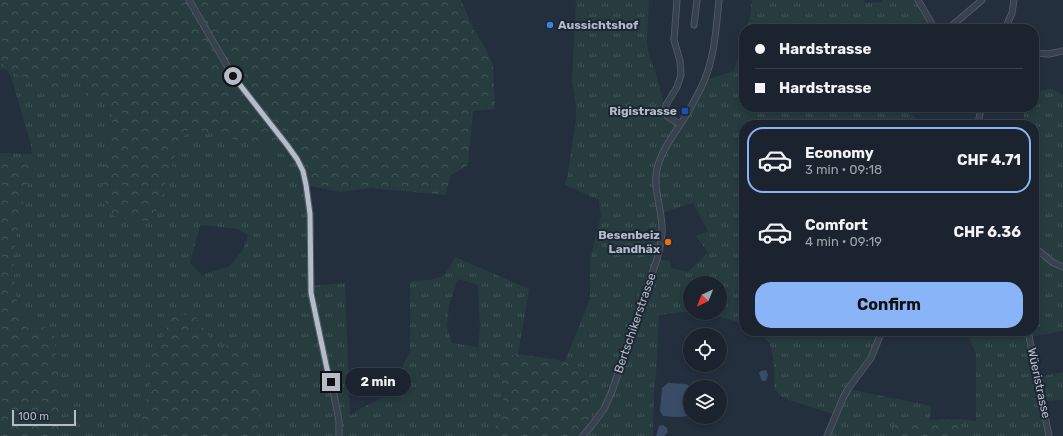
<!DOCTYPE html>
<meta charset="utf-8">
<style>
body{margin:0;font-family:Rubik,sans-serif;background:#282f3a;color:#f1f3f6;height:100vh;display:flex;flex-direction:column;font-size:15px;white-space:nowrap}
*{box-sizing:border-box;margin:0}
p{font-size:13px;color:#a0a4aa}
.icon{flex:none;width:22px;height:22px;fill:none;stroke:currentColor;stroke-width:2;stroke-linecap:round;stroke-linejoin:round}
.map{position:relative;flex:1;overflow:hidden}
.details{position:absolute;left:739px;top:120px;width:300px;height:216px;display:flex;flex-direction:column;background:#1b232e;border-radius:16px;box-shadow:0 2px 6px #0003,0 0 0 1px #39404a}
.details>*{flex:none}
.top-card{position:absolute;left:739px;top:24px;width:300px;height:88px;border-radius:16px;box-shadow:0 2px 6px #0003,0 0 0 1px #39404a;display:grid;align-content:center;height:88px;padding:0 16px;background:#1b232e}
.needle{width:26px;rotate:223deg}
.buttons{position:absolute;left:683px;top:276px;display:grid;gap:8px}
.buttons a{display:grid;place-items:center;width:44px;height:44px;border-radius:50%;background:#1b232e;box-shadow:0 2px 6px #0003,0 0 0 1px #39404a;font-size:20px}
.scale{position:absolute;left:12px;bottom:10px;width:64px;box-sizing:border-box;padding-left:4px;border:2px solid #b4bcc9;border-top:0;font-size:11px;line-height:14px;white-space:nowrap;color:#b4bcc9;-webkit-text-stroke:3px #1d2633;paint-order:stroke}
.end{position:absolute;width:18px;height:18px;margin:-9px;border:5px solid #b4bcc9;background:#111;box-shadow:0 0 0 2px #111}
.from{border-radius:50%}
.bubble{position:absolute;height:28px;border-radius:14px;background:#1b232e;box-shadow:0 2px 6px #0003,0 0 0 1px #39404a;font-size:13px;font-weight:700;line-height:28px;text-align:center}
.top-card b{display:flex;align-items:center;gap:14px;height:38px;font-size:15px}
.top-card b+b{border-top:1px solid #39404a}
.top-card i{width:10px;height:10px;background:#f1f3f6}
ul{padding:7px 0 0;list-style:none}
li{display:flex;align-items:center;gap:12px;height:66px;margin:0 8px 6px;padding:0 8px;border:2px solid transparent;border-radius:16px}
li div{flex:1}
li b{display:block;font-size:15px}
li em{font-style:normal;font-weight:700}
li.on{border-color:#8ab4f8}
li>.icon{width:36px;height:36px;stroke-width:1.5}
.action{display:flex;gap:8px;margin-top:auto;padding:8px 16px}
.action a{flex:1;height:46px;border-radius:16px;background:#8ab4f8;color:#111;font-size:16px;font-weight:700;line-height:46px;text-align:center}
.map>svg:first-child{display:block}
.grass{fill:url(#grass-tufts);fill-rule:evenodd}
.forest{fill:url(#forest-crowns)}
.water{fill:#394c67}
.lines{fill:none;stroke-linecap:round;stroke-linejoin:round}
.minor-casing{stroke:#565f6c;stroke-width:7}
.minor{stroke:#38414e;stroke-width:5.5}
.route{stroke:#b4bcc9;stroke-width:5}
.shop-dot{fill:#3f7fe0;stroke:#1d2633;stroke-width:1.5}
.transit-dot{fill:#1a4fb4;stroke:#1d2633;stroke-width:1.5}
.food-dot{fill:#e8710a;stroke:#1d2633;stroke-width:1.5}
.labels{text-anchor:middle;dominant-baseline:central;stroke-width:4;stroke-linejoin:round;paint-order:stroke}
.poi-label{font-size:12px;font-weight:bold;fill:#b4bcc9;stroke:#1d2633;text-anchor:end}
.street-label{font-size:12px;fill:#b4bcc9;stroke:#1d2633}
</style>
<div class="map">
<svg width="1063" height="436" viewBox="0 0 1063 436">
<defs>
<pattern id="grass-tufts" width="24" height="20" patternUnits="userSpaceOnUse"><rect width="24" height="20" fill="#263c3f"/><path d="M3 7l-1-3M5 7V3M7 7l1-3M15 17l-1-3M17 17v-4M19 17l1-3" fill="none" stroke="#435659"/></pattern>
<pattern id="forest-crowns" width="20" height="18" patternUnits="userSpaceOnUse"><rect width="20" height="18" fill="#263c3f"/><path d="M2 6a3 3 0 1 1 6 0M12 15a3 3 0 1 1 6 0" fill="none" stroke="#435659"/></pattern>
</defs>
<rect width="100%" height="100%" fill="#242f3e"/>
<path class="grass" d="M 576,0 L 649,0 L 647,43 L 649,54 L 657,77 L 663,101 L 666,105 L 665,112 L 680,124 L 702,81 L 734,71 L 744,38 L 744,107 L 905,107 L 909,112 L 923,125 L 744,125 L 744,325 C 731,318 714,316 699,313 L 720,313 L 720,283 L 690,283 L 690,311 L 659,315 L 656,375 L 654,389 L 653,436 L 583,436 L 592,425 L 590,405 L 590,371 L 565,361 L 590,299 L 590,260 L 601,217 L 599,200 L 564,184 L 567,179 L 576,119 L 576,106 L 572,81 ZM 693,203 L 708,231 L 696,236 L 708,252 L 688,272 L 671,268 L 670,261 L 657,259 L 662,227 L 661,213 Z
M 752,0 L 864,0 L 865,3 L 882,2 L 882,0 L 915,0 L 930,29 L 747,29 L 750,17 Z
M 0,59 L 7,70 L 58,77 L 58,68 L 64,65 L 81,79 L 87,98 L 109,102 L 113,118 L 107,147 L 111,153 L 105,161 L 102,178 L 103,192 L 107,209 L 155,214 L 178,147 L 189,127 L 270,148 L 287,145 L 297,159 L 306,185 L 311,286 L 345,283 L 350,416 L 358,410 L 378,400 L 388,392 L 393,386 L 410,351 L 410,281 C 435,279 444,283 455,257 L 529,289 L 518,354 L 495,359 C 498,369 502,380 503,390 C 505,405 499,421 492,434 L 492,436 L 257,436 L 261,400 L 217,347 L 167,327 L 158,350 L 149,356 L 152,368 L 151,379 L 138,436 L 59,436 L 61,406 L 54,332 L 22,318 L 18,305 L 14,286 L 13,254 L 16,234 L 27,184 L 32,173 L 33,160 L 0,158 L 0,153 L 32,154 L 31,145 L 12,80 L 7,70 L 0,69 ZM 200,225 L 220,227 L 238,229 L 248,235 L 243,250 L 229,266 L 202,275 L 190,263 ZM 458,279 L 478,285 L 480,328 L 478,347 L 452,343 L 447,327 L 449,305 Z
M 1052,89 L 1063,95 L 1063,331 L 1029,337 L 1037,377 L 1063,372 L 1063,400 L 1043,401 L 1049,436 L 958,436 L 960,419 L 976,421 L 976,354 L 966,331 L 1034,331 L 1034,125 L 1024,125 L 1024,107 L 1034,107 L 1034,91 Z
M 754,331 L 882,331 L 871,358 L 848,389 L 931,406 L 930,420 L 903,421 L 890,433 L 889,436 L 827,436 L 836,415 L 789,400 L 781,396 L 774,389 C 774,378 775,352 769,343 C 766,338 759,334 754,331 Z"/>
<path class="forest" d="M 0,0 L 461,0 L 473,28 L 485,47 L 493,65 L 495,109 L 473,111 L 468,165 L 451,175 L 445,195 L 371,188 L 340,192 L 306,185 L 303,171 L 287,145 L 270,148 L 189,128 L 178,147 L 155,214 L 151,213 L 150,221 L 117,218 L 107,209 L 103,192 L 102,178 L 105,161 L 110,153 L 107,147 L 113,118 L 109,102 L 87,98 L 81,79 L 64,65 L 58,68 L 58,77 L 62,82 L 61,90 L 52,91 L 7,70 L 0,59 Z
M 0,158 L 33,159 C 33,164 33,170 32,174 C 30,179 27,183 26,188 C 16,234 6,272 22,318 L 54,332 L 61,406 L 59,436 L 0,436 Z
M 193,314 L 217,347 L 242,343 L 261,400 L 257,436 L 138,436 L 151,380 L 148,378 L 147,374 L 147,370 L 152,367 L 149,362 L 149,356 L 158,350 L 167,327 L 173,315 Z
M 518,354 L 565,361 L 590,371 L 590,405 L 592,425 L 583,436 L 492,436 L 492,434 C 499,421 505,405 503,389 C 502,379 498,369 495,359 Z
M 960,419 L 958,436 L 889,436 L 890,433 L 888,429 L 903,421 Z"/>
<path class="water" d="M 766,370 L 768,375 L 766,381 L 762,381 L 759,373 L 761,371 Z
M 668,383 L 686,384 L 691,387 L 690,387 L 690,416 L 677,417 L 663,416 L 660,411 L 662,388 Z
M 663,425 L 667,428 L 668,432 L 664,436 L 656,436 L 659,426 Z"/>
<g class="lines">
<defs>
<path id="minor" d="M 189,0 L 233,76 L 287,145 L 297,159 L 303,171 L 306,185 L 310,214 L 311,293 L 327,369 L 334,395 L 339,421 L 339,436
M 677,0 L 674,40 L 680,61 L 681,75 L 677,87 L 666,105 L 665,112 L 668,117 L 680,124
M 918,0 L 935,29
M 694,25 L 697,0
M 948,29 L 982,0
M 1005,29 L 1012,13 L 1014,0
M 1034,53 L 1049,54 L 1063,51
M 978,125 L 981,107
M 1034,247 L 1052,262 L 1063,267
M 1028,331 L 1049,436
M 583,436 L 592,425 L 604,409 L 612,391 L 657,259 C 660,248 663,237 662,226 C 661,207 653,187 657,169 C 663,144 681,127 692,105 C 696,97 701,89 704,81 C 715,56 716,27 719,0
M 827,436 L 843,398 L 848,389 L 871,358 L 882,331"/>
</defs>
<use href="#minor" class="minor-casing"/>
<use href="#minor" class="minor"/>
</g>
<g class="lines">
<path class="route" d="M 233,76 L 287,145 L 297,159 L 303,171 L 306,185 L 310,214 L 311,293 L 327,369 L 331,382"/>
</g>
<circle class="shop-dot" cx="550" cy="25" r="4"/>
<rect class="transit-dot" x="681" y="107" width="8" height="8" rx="2"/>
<circle class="food-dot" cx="668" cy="242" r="4"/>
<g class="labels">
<g class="poi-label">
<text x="558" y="25" text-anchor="start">Aussichtshof</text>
<text x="677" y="111">Rigistrasse</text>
<text x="660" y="235">Besenbeiz<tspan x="660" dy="14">Landhäx</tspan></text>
</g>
<g class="street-label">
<text transform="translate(635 323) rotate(-71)">Bertschikerstrasse</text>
<text transform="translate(1039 383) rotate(78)">Wüeristrasse</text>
</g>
</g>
</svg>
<div class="buttons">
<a><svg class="needle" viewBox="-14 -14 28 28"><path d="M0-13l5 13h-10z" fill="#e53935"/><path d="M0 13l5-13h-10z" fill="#a0a4aa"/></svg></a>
<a><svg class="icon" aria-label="locate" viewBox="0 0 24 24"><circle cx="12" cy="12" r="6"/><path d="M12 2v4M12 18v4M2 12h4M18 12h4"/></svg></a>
<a><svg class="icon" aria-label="layers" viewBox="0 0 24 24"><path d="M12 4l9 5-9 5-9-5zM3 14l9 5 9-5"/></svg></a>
</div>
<div class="scale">100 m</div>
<i class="end from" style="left:233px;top:76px"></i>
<i class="end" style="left:331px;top:382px"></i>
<div class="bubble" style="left:345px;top:368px;width:66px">2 min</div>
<div class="top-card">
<b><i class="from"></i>Hardstrasse</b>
<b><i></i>Hardstrasse</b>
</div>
<section class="details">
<ul>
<li class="on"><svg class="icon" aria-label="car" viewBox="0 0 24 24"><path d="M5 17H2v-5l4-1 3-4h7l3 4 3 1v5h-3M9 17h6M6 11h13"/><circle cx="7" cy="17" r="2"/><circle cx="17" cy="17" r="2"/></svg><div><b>Economy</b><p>3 min · 09:18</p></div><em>CHF 4.71</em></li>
<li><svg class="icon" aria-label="car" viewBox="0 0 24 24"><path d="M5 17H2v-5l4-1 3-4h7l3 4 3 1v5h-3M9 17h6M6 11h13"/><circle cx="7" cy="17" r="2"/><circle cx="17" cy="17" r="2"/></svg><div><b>Comfort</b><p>4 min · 09:19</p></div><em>CHF 6.36</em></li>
</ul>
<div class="action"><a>Confirm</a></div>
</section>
</div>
